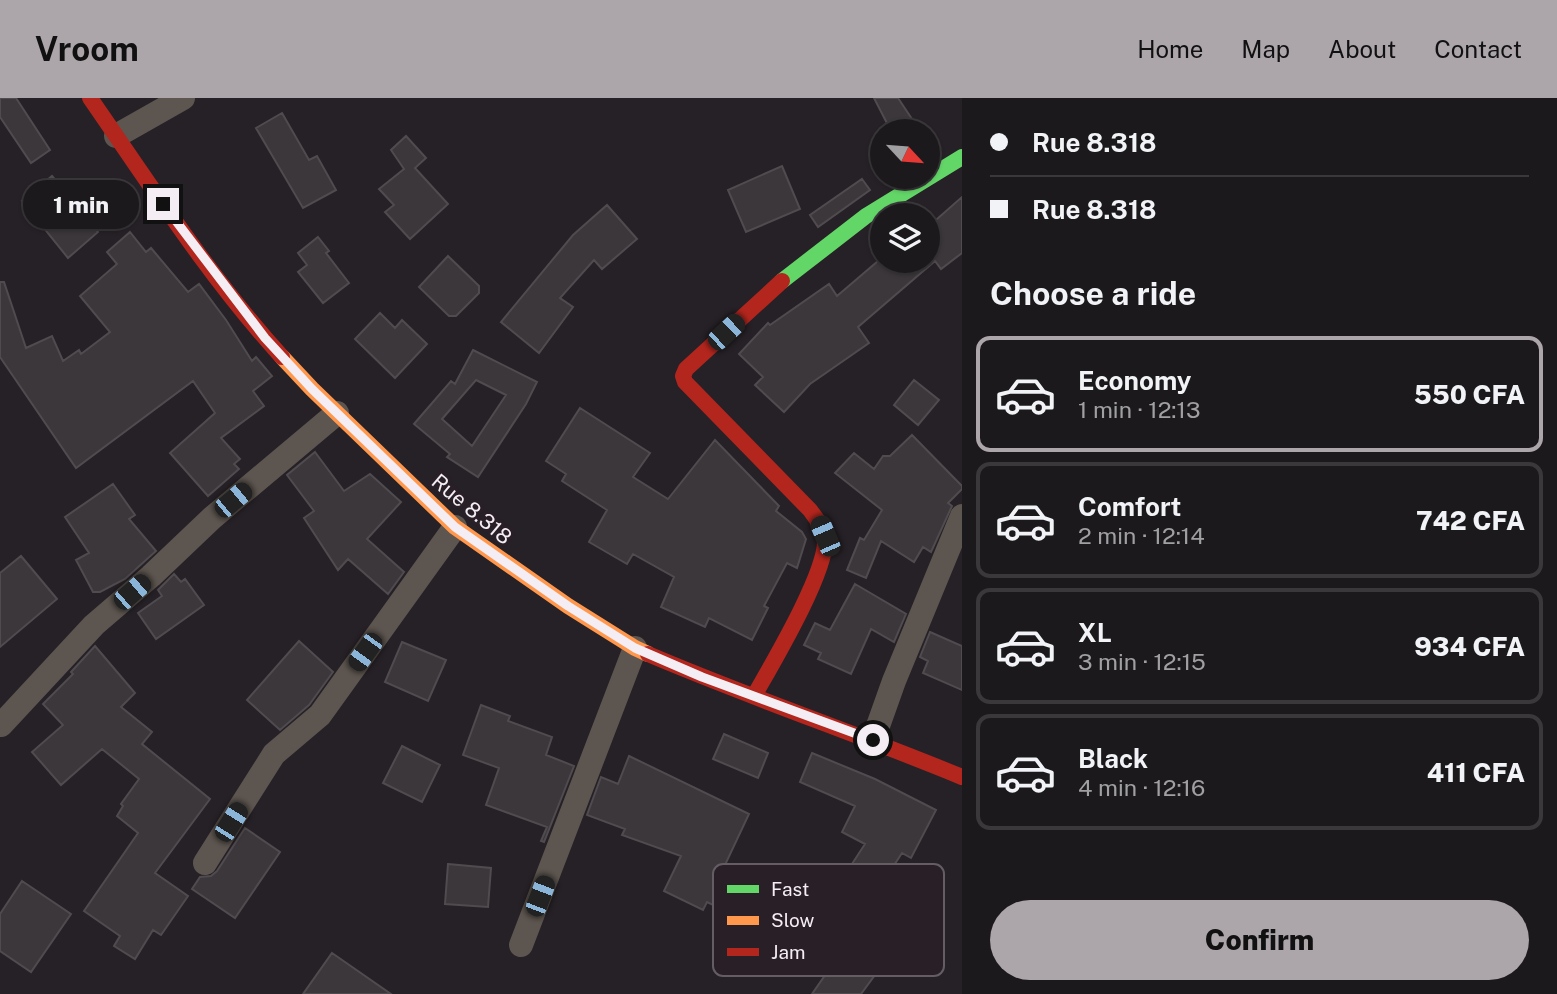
<!DOCTYPE html>
<meta charset="utf-8">
<style>
body{margin:0;font-family:"Public Sans",sans-serif;background:#252225;color:#f1f3f6;height:100vh;display:flex;flex-direction:column;font-size:26px;white-space:nowrap}
*{box-sizing:border-box;margin:0}
p{font-size:23px;color:#a0a0a3}
.icon{flex:none;width:38px;height:38px;fill:none;stroke:currentColor;stroke-width:2;stroke-linecap:round;stroke-linejoin:round}
.map{position:relative;flex:1;overflow:hidden}
.side{display:flex;flex-direction:column;background:#1c191c;width:595px}
.side>*{flex:none}
.guide{display:grid;align-content:center;height:154px;padding:0 28px;background:#1c191c}
.needle{width:46px;rotate:116deg}
.buttons{position:absolute;left:870px;top:21px;display:grid;gap:14px}
.buttons a{display:grid;place-items:center;width:70px;height:70px;border-radius:50%;background:#1c191c;box-shadow:0 2px 5px #0004,0 0 0 2px #3a383b;font-size:35px}
.end{position:absolute;width:32px;height:32px;margin:-16px;border:9px solid #f4edf3;background:#111;box-shadow:0 0 0 4px #111}
.from{border-radius:50%}
.bubble{position:absolute;height:49px;border-radius:24px;background:#1c191c;box-shadow:0 2px 5px #0004,0 0 0 2px #3a383b;font-size:23px;font-weight:800;line-height:49px;text-align:center}
.car{position:absolute;width:21px;height:42px;margin:-21px -10px;border-radius:9px;box-shadow:0 0 5px 2px #0007;background:linear-gradient(#222 24%,#8ab4d8 0 40%,#222 0 76%,#8ab4d8 0 86%,#222 0)}
.guide b{display:flex;align-items:center;gap:24px;height:66px;font-size:26px}
.guide b+b{border-top:2px solid #3a383b}
.guide i{width:18px;height:18px;background:#f1f3f6}
ul{padding:0;list-style:none}
li{display:flex;align-items:center;gap:21px;height:116px;margin:0 14px 10px;padding:0 14px;border:4px solid #3a383b;border-radius:14px}
li div{flex:1}
li b{display:block;font-size:26px}
li em{font-style:normal;font-weight:800}
li.selected{border-color:#aca6ab}
li>.icon{width:63px;height:63px;stroke-width:1.5}
h2{padding:0 28px;font-size:32px;line-height:84px}
.action{display:flex;gap:14px;margin-top:auto;padding:14px 28px}
.action a{flex:1;height:80px;border-radius:42px;background:#aca6ab;color:#111;font-size:28px;font-weight:800;line-height:80px;text-align:center}
header{display:flex;align-items:center;gap:42px;box-sizing:border-box;height:98px;padding:0 35px;background:#aca6ab;color:#111}
header strong{font-size:33px}
nav{display:flex;gap:38px;margin-inline-start:auto;font-size:24px}
main{display:flex;flex:1;min-height:0}
.map>svg:first-child{display:block}
.building{fill:#3b373a;stroke:#4f4b4f;stroke-width:2;fill-rule:evenodd}
.lines{fill:none;stroke-linecap:round;stroke-linejoin:round}
.street{stroke:#5d554f;stroke-width:24}
.fast{stroke:#63d668;stroke-width:16}
.slow{stroke:#ff974d;stroke-width:16}
.jam{stroke:#b3261e;stroke-width:16}
.route{stroke:#f4edf3;stroke-width:9}
.labels{text-anchor:middle;dominant-baseline:central;stroke-width:7;stroke-linejoin:round;paint-order:stroke}
.street-label{font-size:21px;fill:#f4edf3;stroke:#281f27}
.key{fill:#281f27;stroke:#655d64;stroke-width:2}
.key-label{font-size:19px;fill:#f4edf3}
</style>
<header>
<strong>Vroom</strong>
<nav><a>Home</a><a>Map</a><a>About</a><a>Contact</a></nav>
</header>
<main>
<div class="map">
<svg width="962" height="896" viewBox="0 0 962 896">
<rect width="100%" height="100%" fill="#262126"/>
<path class="building" d="M 0,0 L 16,0 L 50,52 L 31,65 L 0,19 Z
M 874,0 L 898,0 L 920,33 L 891,33 Z
M 282,15 L 309,62 L 317,58 L 336,92 L 303,110 L 256,30 Z
M 406,38 L 426,60 L 415,70 L 448,106 L 410,141 L 385,114 L 394,107 L 379,91 L 404,71 L 391,52 Z
M 782,68 L 800,111 L 746,134 L 728,92 Z
M 52,78 L 98,134 L 68,160 L 22,103 Z
M 862,81 L 870,92 L 818,129 L 810,117 Z
M 962,99 L 962,155 L 941,171 L 935,163 L 858,229 L 869,245 L 810,286 L 784,314 L 755,287 L 763,279 L 739,256 L 768,225 L 770,227 L 829,186 L 837,198 L 878,163 L 935,163 L 928,154 L 928,129 Z
M 607,107 L 637,141 L 602,171 L 594,162 L 560,200 L 573,209 L 539,255 L 501,224 L 573,137 Z
M 130,134 L 146,154 L 151,150 L 188,194 L 199,186 L 226,222 L 252,263 L 256,259 L 272,278 L 253,293 L 264,308 L 221,340 L 240,361 L 234,366 L 239,371 L 208,398 L 170,355 L 215,315 L 193,283 L 76,370 L 0,259 L 0,184 L 4,184 L 26,250 L 52,238 L 63,263 L 79,252 L 81,256 L 110,234 L 80,198 L 117,166 L 107,154 Z
M 318,139 L 329,153 L 326,155 L 349,185 L 323,205 L 298,174 L 307,167 L 298,155 Z
M 448,158 L 479,188 L 479,195 L 456,218 L 449,218 L 419,189 Z
M 380,215 L 395,230 L 402,222 L 427,246 L 395,280 L 355,241 Z
M 473,252 L 537,284 L 526,306 L 478,379 L 447,359 L 450,356 L 414,326 L 451,283 L 455,286 ZM 476,282 L 506,297 L 472,348 L 442,321 Z
M 914,282 L 939,302 L 918,327 L 894,307 Z
M 580,310 L 650,355 L 633,379 L 668,401 L 715,342 L 779,408 L 776,413 L 802,434 L 806,441 L 797,470 L 787,465 L 764,508 L 768,510 L 752,542 L 709,520 L 705,529 L 661,509 L 674,479 L 633,456 L 627,466 L 589,444 L 607,412 L 562,383 L 566,376 L 546,363 Z
M 912,337 L 962,388 L 962,391 L 948,405 L 952,408 L 931,454 L 923,449 L 914,464 L 881,443 L 866,480 L 847,472 L 860,440 L 864,442 L 882,412 L 835,375 L 854,355 L 874,371 L 883,358 L 890,358 Z
M 315,354 L 344,393 L 370,376 L 401,404 L 367,441 L 404,474 L 388,496 L 348,461 L 338,472 L 304,420 L 314,413 L 287,377 Z
M 113,386 L 135,417 L 129,421 L 156,453 L 125,481 L 100,494 L 93,494 L 76,462 L 89,455 L 65,419 Z
M 21,458 L 57,501 L 0,549 L 0,475 Z
M 174,476 L 181,484 L 185,481 L 204,507 L 156,541 L 138,515 L 162,498 L 158,492 Z
M 855,486 L 906,516 L 894,544 L 871,531 L 851,576 L 818,561 L 821,555 L 804,547 L 815,525 L 830,532 Z
M 930,534 L 962,548 L 962,592 L 923,575 L 928,563 L 920,559 Z
M 299,543 L 333,574 L 309,607 L 280,632 L 247,602 Z
M 402,544 L 446,562 L 428,603 L 385,584 Z
M 95,548 L 135,595 L 121,609 L 152,634 L 142,646 L 210,701 L 155,775 L 188,798 L 161,837 L 153,832 L 135,861 L 114,848 L 120,838 L 84,813 L 138,735 L 117,718 L 123,708 L 121,706 L 139,681 L 102,651 L 61,687 L 32,654 L 63,627 L 43,606 L 73,576 L 71,574 Z
M 481,607 L 510,618 L 508,623 L 552,639 L 546,657 L 574,668 L 544,744 L 541,743 L 547,729 L 486,707 L 499,670 L 463,657 Z
M 724,636 L 768,655 L 758,680 L 713,661 Z
M 402,648 L 440,667 L 422,704 L 383,685 Z
M 812,655 L 875,681 L 936,712 L 911,760 L 902,755 L 870,804 L 912,833 L 882,876 L 878,873 L 861,896 L 812,896 L 855,834 L 822,812 L 865,746 L 842,734 L 855,708 L 800,684 Z
M 629,658 L 749,716 L 724,769 L 785,798 L 768,833 L 707,804 L 703,812 L 664,793 L 681,758 L 622,737 L 625,731 L 587,717 L 601,679 L 618,686 Z
M 245,730 L 280,754 L 235,820 L 192,791 L 200,779 L 211,778 L 217,773 Z
M 448,766 L 491,770 L 488,809 L 445,806 Z
M 22,783 L 71,816 L 31,874 L 0,853 L 0,816 Z
M 332,855 L 391,896 L 303,896 Z"/>
<g class="lines">
<path class="street" d="M 116,38 L 183,0
M 1,627 L 94,527 L 151,478 L 212,420 L 337,315
M 873,642 L 894,583 L 962,418
M 205,765 L 274,656 L 320,617 L 455,429
M 521,847 L 635,550"/>
<path class="fast" d="M 782,183 L 866,118 L 962,59"/>
<path class="slow" d="M 282,259 L 312,291 L 455,429 L 568,508 L 635,550 L 648,556"/>
<path class="jam" d="M 90,0 C 151,88 210,180 282,259
M 648,556 C 751,600 858,636 962,679
M 754,598 C 772,566 827,474 825,441 C 824,430 816,420 810,412 L 685,284 L 683,278 L 686,271 L 782,183"/>
</g>
<g class="lines">
<path class="route" d="M 163,106 L 265,240 L 312,291 L 455,429 L 568,508 L 635,550 L 702,579 L 873,642"/>
</g>
<g class="labels">
<g class="street-label">
<text transform="translate(472 411) rotate(40)">Rue 8.318</text>
</g>
</g>
<rect x="713" y="766" width="231" height="112" rx="10" class="key"/>
<rect x="727" y="787" width="32" height="8" fill="#63d668"/>
<rect x="727" y="818" width="32" height="9" fill="#ff974d"/>
<rect x="727" y="850" width="32" height="8" fill="#b3261e"/>
<g class="key-label">
<text x="771" y="798">Fast</text>
<text x="771" y="829">Slow</text>
<text x="771" y="861">Jam</text>
</g>
</svg>
<div class="buttons">
<a><svg class="needle" viewBox="-14 -14 28 28"><path d="M0-13l5 13h-10z" fill="#e53935"/><path d="M0 13l5-13h-10z" fill="#a0a0a3"/></svg></a>
<a><svg class="icon" aria-label="layers" viewBox="0 0 24 24"><path d="M12 4l9 5-9 5-9-5zM3 14l9 5 9-5"/></svg></a>
</div>
<i class="end from" style="left:873px;top:642px"></i>
<i class="end" style="left:163px;top:106px"></i>
<div class="bubble" style="left:23px;top:82px;width:116px">1 min</div>
<i class="car" style="left:726px;top:234px;rotate:47deg"></i>
<i class="car" style="left:233px;top:402px;rotate:50deg"></i>
<i class="car" style="left:825px;top:438px;rotate:337deg"></i>
<i class="car" style="left:132px;top:494px;rotate:49deg"></i>
<i class="car" style="left:365px;top:554px;rotate:216deg"></i>
<i class="car" style="left:231px;top:724px;rotate:32deg"></i>
<i class="car" style="left:540px;top:798px;rotate:21deg"></i>
</div>
<section class="side">
<div class="guide">
<b><i class="from"></i>Rue 8.318</b>
<b><i></i>Rue 8.318</b>
</div>
<h2>Choose a ride</h2>
<ul>
<li class="selected"><svg class="icon" aria-label="car" viewBox="0 0 24 24"><path d="M5 17H2v-5l4-1 3-4h7l3 4 3 1v5h-3M9 17h6M6 11h13"/><circle cx="7" cy="17" r="2"/><circle cx="17" cy="17" r="2"/></svg><div><b>Economy</b><p>1 min · 12:13</p></div><em>550 CFA</em></li>
<li><svg class="icon" aria-label="car" viewBox="0 0 24 24"><path d="M5 17H2v-5l4-1 3-4h7l3 4 3 1v5h-3M9 17h6M6 11h13"/><circle cx="7" cy="17" r="2"/><circle cx="17" cy="17" r="2"/></svg><div><b>Comfort</b><p>2 min · 12:14</p></div><em>742 CFA</em></li>
<li><svg class="icon" aria-label="car" viewBox="0 0 24 24"><path d="M5 17H2v-5l4-1 3-4h7l3 4 3 1v5h-3M9 17h6M6 11h13"/><circle cx="7" cy="17" r="2"/><circle cx="17" cy="17" r="2"/></svg><div><b>XL</b><p>3 min · 12:15</p></div><em>934 CFA</em></li>
<li><svg class="icon" aria-label="car" viewBox="0 0 24 24"><path d="M5 17H2v-5l4-1 3-4h7l3 4 3 1v5h-3M9 17h6M6 11h13"/><circle cx="7" cy="17" r="2"/><circle cx="17" cy="17" r="2"/></svg><div><b>Black</b><p>4 min · 12:16</p></div><em>411 CFA</em></li>
</ul>
<div class="action"><a>Confirm</a></div>
</section>
</main>
